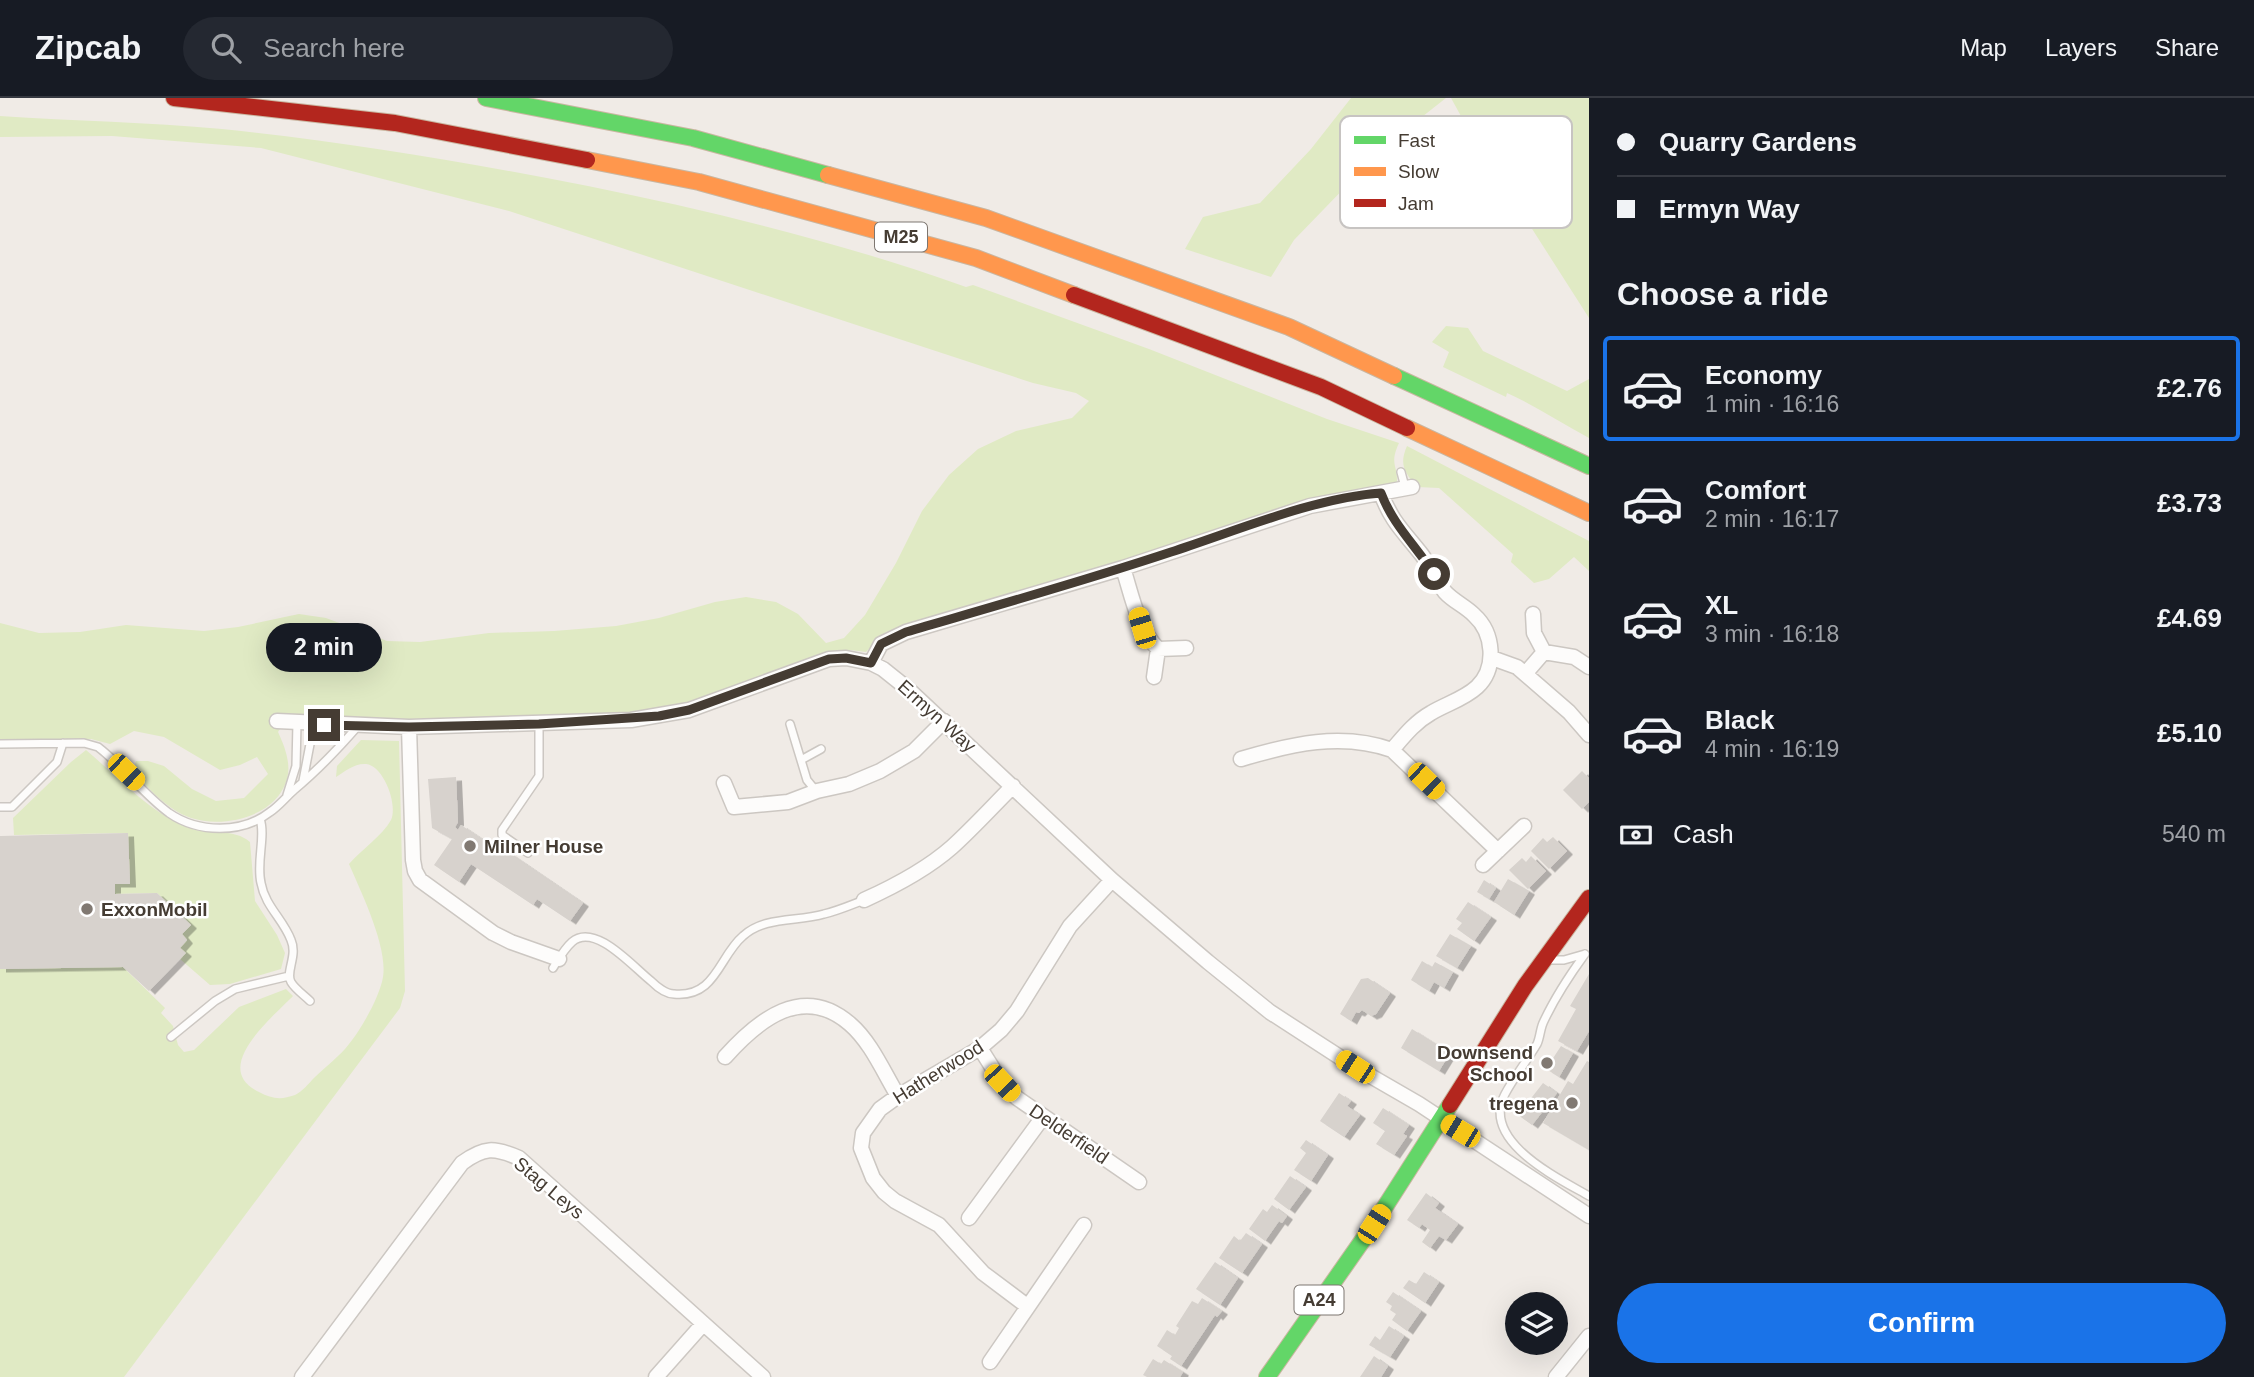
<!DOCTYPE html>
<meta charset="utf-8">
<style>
body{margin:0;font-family:Arial,sans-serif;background:#242831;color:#f1f3f6;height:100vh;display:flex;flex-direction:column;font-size:26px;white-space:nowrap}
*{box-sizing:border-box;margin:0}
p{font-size:23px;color:#9ea1a6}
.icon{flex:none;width:38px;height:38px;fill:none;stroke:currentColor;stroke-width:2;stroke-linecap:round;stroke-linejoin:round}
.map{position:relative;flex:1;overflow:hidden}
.drawer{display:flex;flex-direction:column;background:#171b24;width:665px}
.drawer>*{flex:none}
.hud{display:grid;align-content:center;height:154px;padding:0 28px;background:#171b24}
.controls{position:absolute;left:1505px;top:1194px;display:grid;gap:14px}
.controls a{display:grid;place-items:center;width:63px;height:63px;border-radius:50%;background:#171b24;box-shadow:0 7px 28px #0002;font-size:35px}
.end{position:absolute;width:32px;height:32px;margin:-16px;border:9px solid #453c33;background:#fff;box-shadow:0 0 0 4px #fff}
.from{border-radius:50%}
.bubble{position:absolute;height:49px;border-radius:24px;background:#171b24;box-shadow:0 7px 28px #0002;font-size:23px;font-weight:700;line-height:49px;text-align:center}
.car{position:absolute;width:21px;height:42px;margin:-21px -10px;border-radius:9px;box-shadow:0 0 5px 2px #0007;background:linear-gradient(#f5c518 24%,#345 0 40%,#f5c518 0 76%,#345 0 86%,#f5c518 0)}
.hud b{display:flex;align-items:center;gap:24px;height:66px;font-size:26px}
.hud b+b{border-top:2px solid #363941}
.hud i{width:18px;height:18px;background:#f1f3f6}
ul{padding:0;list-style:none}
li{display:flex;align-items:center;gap:21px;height:105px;margin:0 14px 10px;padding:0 14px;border:4px solid transparent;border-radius:7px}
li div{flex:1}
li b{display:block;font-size:26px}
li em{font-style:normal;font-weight:700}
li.current{border-color:#1a73e8}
li>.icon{width:63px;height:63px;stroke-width:1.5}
h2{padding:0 28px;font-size:32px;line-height:84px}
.pay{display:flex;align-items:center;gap:18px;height:77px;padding:0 28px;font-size:26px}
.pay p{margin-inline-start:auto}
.button{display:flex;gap:14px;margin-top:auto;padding:14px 28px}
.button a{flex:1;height:80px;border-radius:42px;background:#1a73e8;color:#fff;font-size:28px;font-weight:700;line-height:80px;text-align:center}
header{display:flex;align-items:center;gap:42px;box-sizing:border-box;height:98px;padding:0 35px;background:#171b24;border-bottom:2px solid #363941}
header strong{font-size:33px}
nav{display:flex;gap:38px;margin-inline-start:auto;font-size:24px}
.search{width:490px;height:63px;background:#242831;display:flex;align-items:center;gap:18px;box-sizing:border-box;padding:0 24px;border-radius:38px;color:#9ea1a6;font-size:26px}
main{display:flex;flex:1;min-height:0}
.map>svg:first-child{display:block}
.green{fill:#e0eac4}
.building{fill:#d7d2cd;filter:url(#shadow)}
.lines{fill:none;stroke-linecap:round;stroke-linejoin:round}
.lane-casing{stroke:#ccc7c2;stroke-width:10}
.street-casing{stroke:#ccc7c2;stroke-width:17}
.fast-casing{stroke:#c9b6a0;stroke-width:18}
.slow-casing{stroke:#c9b6a0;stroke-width:18}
.jam-casing{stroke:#c9b6a0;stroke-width:18}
.lane{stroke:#fdfcfb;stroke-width:7}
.street{stroke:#fdfcfb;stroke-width:14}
.fast{stroke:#63d668;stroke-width:16}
.slow{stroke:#ff974d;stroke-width:16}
.jam{stroke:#b3261e;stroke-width:16}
.route{stroke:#453c33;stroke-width:9}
.poi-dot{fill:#817972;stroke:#fff;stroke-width:2.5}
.labels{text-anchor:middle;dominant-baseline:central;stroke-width:5;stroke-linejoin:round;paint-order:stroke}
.shield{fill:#fff;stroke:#7d7670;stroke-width:2}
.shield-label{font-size:18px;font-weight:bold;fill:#453c33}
.street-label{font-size:19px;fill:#453c33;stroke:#fff}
.poi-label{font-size:19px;font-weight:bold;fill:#453c33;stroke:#fff;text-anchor:start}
.key{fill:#fff;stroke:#c7c4c2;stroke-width:2}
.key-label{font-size:19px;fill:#453c33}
</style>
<header>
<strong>Zipcab</strong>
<div class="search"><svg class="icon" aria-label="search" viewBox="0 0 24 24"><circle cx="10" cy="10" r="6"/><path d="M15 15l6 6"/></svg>Search here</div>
<nav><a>Map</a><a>Layers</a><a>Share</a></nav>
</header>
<main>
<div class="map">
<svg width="1589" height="1279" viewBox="0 0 1589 1279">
<defs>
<filter id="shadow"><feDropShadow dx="6" dy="3.5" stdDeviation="0" flood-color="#0004"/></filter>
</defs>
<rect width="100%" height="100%" fill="#f0ebe6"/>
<path class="green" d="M 1351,0 L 1446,0 L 1385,48 L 1294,142 L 1271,179 L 1185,151 L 1203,119 L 1260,105 L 1311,51 Z
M 1451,0 L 1589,0 L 1589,220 L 1467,29 Z
M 0,18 C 74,23 148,24 222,31 C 345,44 467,64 588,88 C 716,114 843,145 966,189 L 973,187 L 1149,251 L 1327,321 L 1399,345 C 1389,367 1398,366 1397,386 L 917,523 L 886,534 L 866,554 L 850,552 L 823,558 L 665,614 L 398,625 L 288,618 L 278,634 C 284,647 290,662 288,676 C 281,718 225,731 191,720 C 168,712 147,690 133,672 L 136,663 L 148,663 L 164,668 L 192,691 L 216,703 L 244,700 L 268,676 L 257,659 L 240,667 L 220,672 L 164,639 L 134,633 L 110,646 L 91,641 L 0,641 L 0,525 L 39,535 L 80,534 L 126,527 L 204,533 L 238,529 L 299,516 L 326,520 L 387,543 L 420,544 L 489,535 L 554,533 L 616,528 L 659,520 L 715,504 L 746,499 L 776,504 L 798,516 L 826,545 L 844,540 L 865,517 L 896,465 L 922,413 L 949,377 L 978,351 L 1016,333 L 1072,320 L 1089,303 L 1076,295 L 1033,285 L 509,113 L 261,50 L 112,38 L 0,39 Z
M 1446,228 L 1468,230 L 1483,253 L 1567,293 L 1589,281 L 1589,340 C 1561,325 1536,308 1507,295 L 1506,299 L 1443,269 L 1449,254 L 1432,244 Z
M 1407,348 L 1589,443 L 1589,473 L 1574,459 L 1549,481 L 1534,485 L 1511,464 L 1513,456 L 1439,390 L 1417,389 C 1404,374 1399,366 1407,348 Z
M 361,642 L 399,643 L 405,893 L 400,910 L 124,1279 L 0,1279 L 0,871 L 123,869 L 165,910 L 161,915 L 173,928 L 178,947 L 184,954 L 194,952 L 239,909 L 286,891 L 293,898 C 273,919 209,970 259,994 C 272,1001 281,1002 295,997 C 302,994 309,985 315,979 C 326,968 340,958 349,946 C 362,930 380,898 383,879 C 388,849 361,794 349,766 C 361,752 382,738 391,722 C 398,707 384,668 366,666 C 355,665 345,673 336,679 L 337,668 Z
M 86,652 C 117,678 153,718 192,731 C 211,737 234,730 250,744 L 255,803 L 277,837 L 285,855 L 281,871 L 230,886 L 210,887 L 180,861 L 185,855 L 180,850 L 187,842 L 182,836 L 191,827 L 157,795 L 115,796 L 115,786 L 130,785 L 128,735 L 14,737 L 13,720 L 71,664 Z"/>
<path class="building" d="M 1582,673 L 1589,680 L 1589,704 L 1582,711 L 1563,692 Z
M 456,679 L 458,724 L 455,729 L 458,732 L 461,727 L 506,757 L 508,754 L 583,805 L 570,823 L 537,801 L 533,807 L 471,766 L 459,784 L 434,767 L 452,741 L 432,730 L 428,681 Z
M 128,735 L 130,786 L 115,786 L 115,796 L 157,795 L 191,827 L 182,836 L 187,842 L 180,850 L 186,855 L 149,893 L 123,869 L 0,871 L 0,738 Z
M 1553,739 L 1567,753 L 1549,771 L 1531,753 L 1543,740 L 1547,744 Z
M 1531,758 L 1546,773 L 1528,791 L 1509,772 L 1522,760 L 1526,764 Z
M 1508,781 L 1529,793 L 1514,817 L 1494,804 Z
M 1484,782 L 1496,790 L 1489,801 L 1477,794 Z
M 1468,804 L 1491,819 L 1474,843 L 1457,831 L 1462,825 L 1456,821 Z
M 1450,836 L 1471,848 L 1457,870 L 1436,858 Z
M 1422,863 L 1432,869 L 1435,864 L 1453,874 L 1444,890 L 1434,884 L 1429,893 L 1411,882 Z
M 1589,876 L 1589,933 L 1577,953 L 1558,943 L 1576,911 L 1570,908 Z
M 1368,880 L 1390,895 L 1376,916 L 1371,918 L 1362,912 L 1359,915 L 1356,914 L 1351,923 L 1340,916 L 1361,881 Z
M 1412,931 L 1450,955 L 1439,973 L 1401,950 Z
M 1561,948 L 1573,955 L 1559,979 L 1546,971 Z
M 1587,963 L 1589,964 L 1589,1052 L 1543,1025 L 1568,983 L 1573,986 Z
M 1543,985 L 1557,995 L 1532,1027 L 1518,1017 Z
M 1339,995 L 1351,1003 L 1347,1008 L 1360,1017 L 1344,1039 L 1320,1023 Z
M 1383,1010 L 1409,1027 L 1403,1036 L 1407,1038 L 1394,1057 L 1376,1046 L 1385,1033 L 1373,1025 Z
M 1306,1042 L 1328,1057 L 1311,1083 L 1294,1072 L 1306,1055 L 1300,1050 Z
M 1290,1078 L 1306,1089 L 1289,1112 L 1274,1101 Z
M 1426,1095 L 1439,1105 L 1435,1110 L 1458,1126 L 1446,1142 L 1439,1138 L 1430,1150 L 1422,1144 L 1430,1132 L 1422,1126 L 1419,1130 L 1407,1122 Z
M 1272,1107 L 1287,1118 L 1282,1125 L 1279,1123 L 1265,1143 L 1249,1131 L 1263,1111 L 1267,1114 Z
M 1246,1135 L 1262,1146 L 1242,1175 L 1219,1160 L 1234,1138 L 1240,1143 Z
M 1215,1164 L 1238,1180 L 1220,1207 L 1196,1191 Z
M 1424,1174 L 1439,1184 L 1425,1205 L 1403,1190 L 1409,1182 L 1416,1186 Z
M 1393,1194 L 1421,1213 L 1407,1233 L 1392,1222 L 1396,1216 L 1390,1212 L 1392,1208 L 1386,1204 Z
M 1202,1200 L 1222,1213 L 1217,1219 L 1215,1217 L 1181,1268 L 1170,1261 L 1172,1258 L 1157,1248 L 1167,1232 L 1175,1237 L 1179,1230 L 1176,1228 L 1192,1203 L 1198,1206 Z
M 1389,1228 L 1404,1238 L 1390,1259 L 1369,1247 L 1375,1238 L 1380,1242 Z
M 1374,1258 L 1388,1268 L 1381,1279 L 1360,1279 Z
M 1153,1261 L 1161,1266 L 1164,1262 L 1183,1274 L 1180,1279 L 1147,1279 L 1143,1277 Z"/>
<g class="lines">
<defs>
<path id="lane" d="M 1401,374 L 1405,389
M 790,626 L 807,682 L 816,693
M 0,646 L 84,645 L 98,649 C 124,669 143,696 169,715 C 198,735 242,736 270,714 C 279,708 286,699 294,692 C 318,672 338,651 358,628
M 801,662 L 821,651
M 303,683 L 311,641 L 324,627
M 287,697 L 296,668 L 297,625
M 0,709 L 12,709 L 57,664 L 63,645
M 260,721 C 266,738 256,764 261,785 C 265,808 283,821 291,842 C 298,858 285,874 291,884 C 295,891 304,897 310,903
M 528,755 L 502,737 L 502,732 L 539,678 L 539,626
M 1585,856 C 1569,878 1554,901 1543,925 C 1540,932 1540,940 1537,946 C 1527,963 1514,979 1505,996 C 1480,1043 1558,1080 1589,1098
M 1552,862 L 1564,862 L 1585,856
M 553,870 C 558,862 564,851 572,844 C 595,824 633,869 651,883 C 656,888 666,896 674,896 C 716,900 719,858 743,838 C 765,818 797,824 824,816 C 837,813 851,807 864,802
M 171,939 L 215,903 L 235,891 L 289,878"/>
<path id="street" d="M 1381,395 C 1391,423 1404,434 1422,457 C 1430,468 1436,483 1445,494 C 1453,503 1465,508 1474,517 C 1494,535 1497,570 1477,589 C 1464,601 1446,606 1431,615 C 1415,624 1404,638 1392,652
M 1123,470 C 1132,498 1137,529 1158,551 L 1154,579
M 1533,516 L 1534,535 L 1544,554
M 1158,551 L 1186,550
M 1492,560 L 1517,569 L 1569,614 L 1589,637
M 871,565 L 881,546 L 906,534 L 1123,470 L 1310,408 L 1412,389
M 1525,576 L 1544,554 L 1574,559 L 1589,569
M 277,623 L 409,629 L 631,622 L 689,612 L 829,561 L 846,560 L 871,565 L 883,571 L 908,591 L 1112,782 L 1208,864 L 1270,914 L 1355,969 L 1419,1006 L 1589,1118
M 409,629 L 413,762 L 415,773 L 420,782 L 493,835 L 511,844 L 559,861
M 1241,661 C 1291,646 1342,634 1392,652 L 1498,753
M 724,685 L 734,709 L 788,704 L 817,693 L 849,686 L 880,673 L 914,653 L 944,623
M 1483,767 L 1524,728
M 864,802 C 895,788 926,772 952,749 C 973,730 993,708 1013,688
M 980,950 L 1002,985 L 1017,1000 L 1139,1084
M 725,959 C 758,922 803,885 850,926 C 871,944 884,975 898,998
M 969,1120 L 1043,1019
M 1027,1208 L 983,1175 L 939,1127 L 895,1103 L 884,1094 L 873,1080 L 861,1050 L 863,1035 L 880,1011 L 898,998 L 980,950 L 1001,932 L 1017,913 L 1070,828 L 1112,782
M 990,1264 L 1084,1127
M 302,1279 L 462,1065 C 484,1049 494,1049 519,1060 L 763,1279
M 656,1279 L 703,1226
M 1556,1279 L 1589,1238"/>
<path id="fast" d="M 486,0 L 693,40 L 828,77
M 1394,278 L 1589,368
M 1267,1279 L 1374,1126 L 1450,1007"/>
<path id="slow" d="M 587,62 L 699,84 L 976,160 L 1074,197
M 828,77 L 986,120 L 1289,229 L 1394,278
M 1407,330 L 1589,415"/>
<path id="jam" d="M 174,0 L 395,25 L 587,62
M 1074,197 L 1321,289 L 1407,330
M 1450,1007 L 1525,888 L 1589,800"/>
</defs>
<use href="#lane" class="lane-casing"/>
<use href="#street" class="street-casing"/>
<use href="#fast" class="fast-casing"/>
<use href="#slow" class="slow-casing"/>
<use href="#jam" class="jam-casing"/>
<use href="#lane" class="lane"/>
<use href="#street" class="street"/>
<use href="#fast" class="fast"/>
<use href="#slow" class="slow"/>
<use href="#jam" class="jam"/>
</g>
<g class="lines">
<path class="route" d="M 324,627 L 409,629 L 539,626 L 659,618 L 689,612 L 829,561 L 846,560 L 871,565 L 881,546 L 906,534 C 995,508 1084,483 1171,454 C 1236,433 1313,400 1381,395 C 1393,427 1416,448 1434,476"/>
</g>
<g class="poi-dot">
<circle cx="470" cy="748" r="7"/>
<circle cx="87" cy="811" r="7"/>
<circle cx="1547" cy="965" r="7"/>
<circle cx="1572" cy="1005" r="7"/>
</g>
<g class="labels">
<g class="shield">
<rect x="875" y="124.5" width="52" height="29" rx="5"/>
<rect x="1294.5" y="1187.5" width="49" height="29" rx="5"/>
</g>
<g class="shield-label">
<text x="901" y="139">M25</text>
<text x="1319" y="1202">A24</text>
</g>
<g class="street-label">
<text transform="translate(937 618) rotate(42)">Ermyn Way</text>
<text transform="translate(938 974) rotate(-32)">Hatherwood</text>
<text transform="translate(1069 1036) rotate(34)">Delderfield</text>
<text transform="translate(549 1090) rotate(40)">Stag Leys</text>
</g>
<g class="poi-label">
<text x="484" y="748">Milner House</text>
<text x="101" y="811">ExxonMobil</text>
<text x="1533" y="954" text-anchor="end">Downsend<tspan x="1533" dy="22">School</tspan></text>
<text x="1558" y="1005" text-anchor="end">tregena</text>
</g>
</g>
<rect x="1340" y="18" width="232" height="112" rx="10" class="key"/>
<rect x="1354" y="38" width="32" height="8" fill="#63d668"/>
<rect x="1354" y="69" width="32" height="9" fill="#ff974d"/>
<rect x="1354" y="101" width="32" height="8" fill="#b3261e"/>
<g class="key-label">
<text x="1398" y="49">Fast</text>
<text x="1398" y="80">Slow</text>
<text x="1398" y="112">Jam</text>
</g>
</svg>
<div class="controls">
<a><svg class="icon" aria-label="layers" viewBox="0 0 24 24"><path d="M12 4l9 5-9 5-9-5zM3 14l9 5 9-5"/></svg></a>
</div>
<i class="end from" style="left:1434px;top:476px"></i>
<i class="end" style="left:324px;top:627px"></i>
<div class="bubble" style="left:266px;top:525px;width:116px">2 min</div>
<i class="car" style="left:1142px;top:530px;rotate:343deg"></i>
<i class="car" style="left:126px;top:674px;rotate:134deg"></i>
<i class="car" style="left:1426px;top:683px;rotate:134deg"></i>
<i class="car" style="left:1355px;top:969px;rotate:303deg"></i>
<i class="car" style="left:1002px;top:985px;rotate:137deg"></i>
<i class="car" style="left:1460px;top:1033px;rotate:301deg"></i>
<i class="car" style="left:1374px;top:1126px;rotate:33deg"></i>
</div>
<section class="drawer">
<div class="hud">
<b><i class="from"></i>Quarry Gardens</b>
<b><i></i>Ermyn Way</b>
</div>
<h2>Choose a ride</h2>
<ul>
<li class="current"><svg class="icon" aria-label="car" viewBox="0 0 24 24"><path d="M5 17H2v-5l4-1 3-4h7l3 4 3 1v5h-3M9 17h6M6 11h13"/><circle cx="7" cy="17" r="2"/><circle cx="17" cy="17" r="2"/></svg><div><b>Economy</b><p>1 min · 16:16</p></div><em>£2.76</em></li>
<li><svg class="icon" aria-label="car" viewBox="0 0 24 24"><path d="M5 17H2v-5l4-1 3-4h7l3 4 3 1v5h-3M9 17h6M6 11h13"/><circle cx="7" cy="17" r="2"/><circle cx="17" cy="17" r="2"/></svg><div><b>Comfort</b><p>2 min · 16:17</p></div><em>£3.73</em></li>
<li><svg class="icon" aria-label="car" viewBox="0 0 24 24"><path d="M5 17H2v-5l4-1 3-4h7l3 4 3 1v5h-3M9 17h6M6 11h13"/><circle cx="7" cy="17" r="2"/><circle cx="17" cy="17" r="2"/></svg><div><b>XL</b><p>3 min · 16:18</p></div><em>£4.69</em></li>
<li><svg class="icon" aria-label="car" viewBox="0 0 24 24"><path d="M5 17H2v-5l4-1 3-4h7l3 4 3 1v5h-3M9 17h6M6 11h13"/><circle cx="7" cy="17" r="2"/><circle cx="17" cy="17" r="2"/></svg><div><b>Black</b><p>4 min · 16:19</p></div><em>£5.10</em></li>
</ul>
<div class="pay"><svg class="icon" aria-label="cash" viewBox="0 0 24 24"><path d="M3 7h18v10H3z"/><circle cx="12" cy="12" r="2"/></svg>Cash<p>540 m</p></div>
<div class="button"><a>Confirm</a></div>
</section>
</main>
